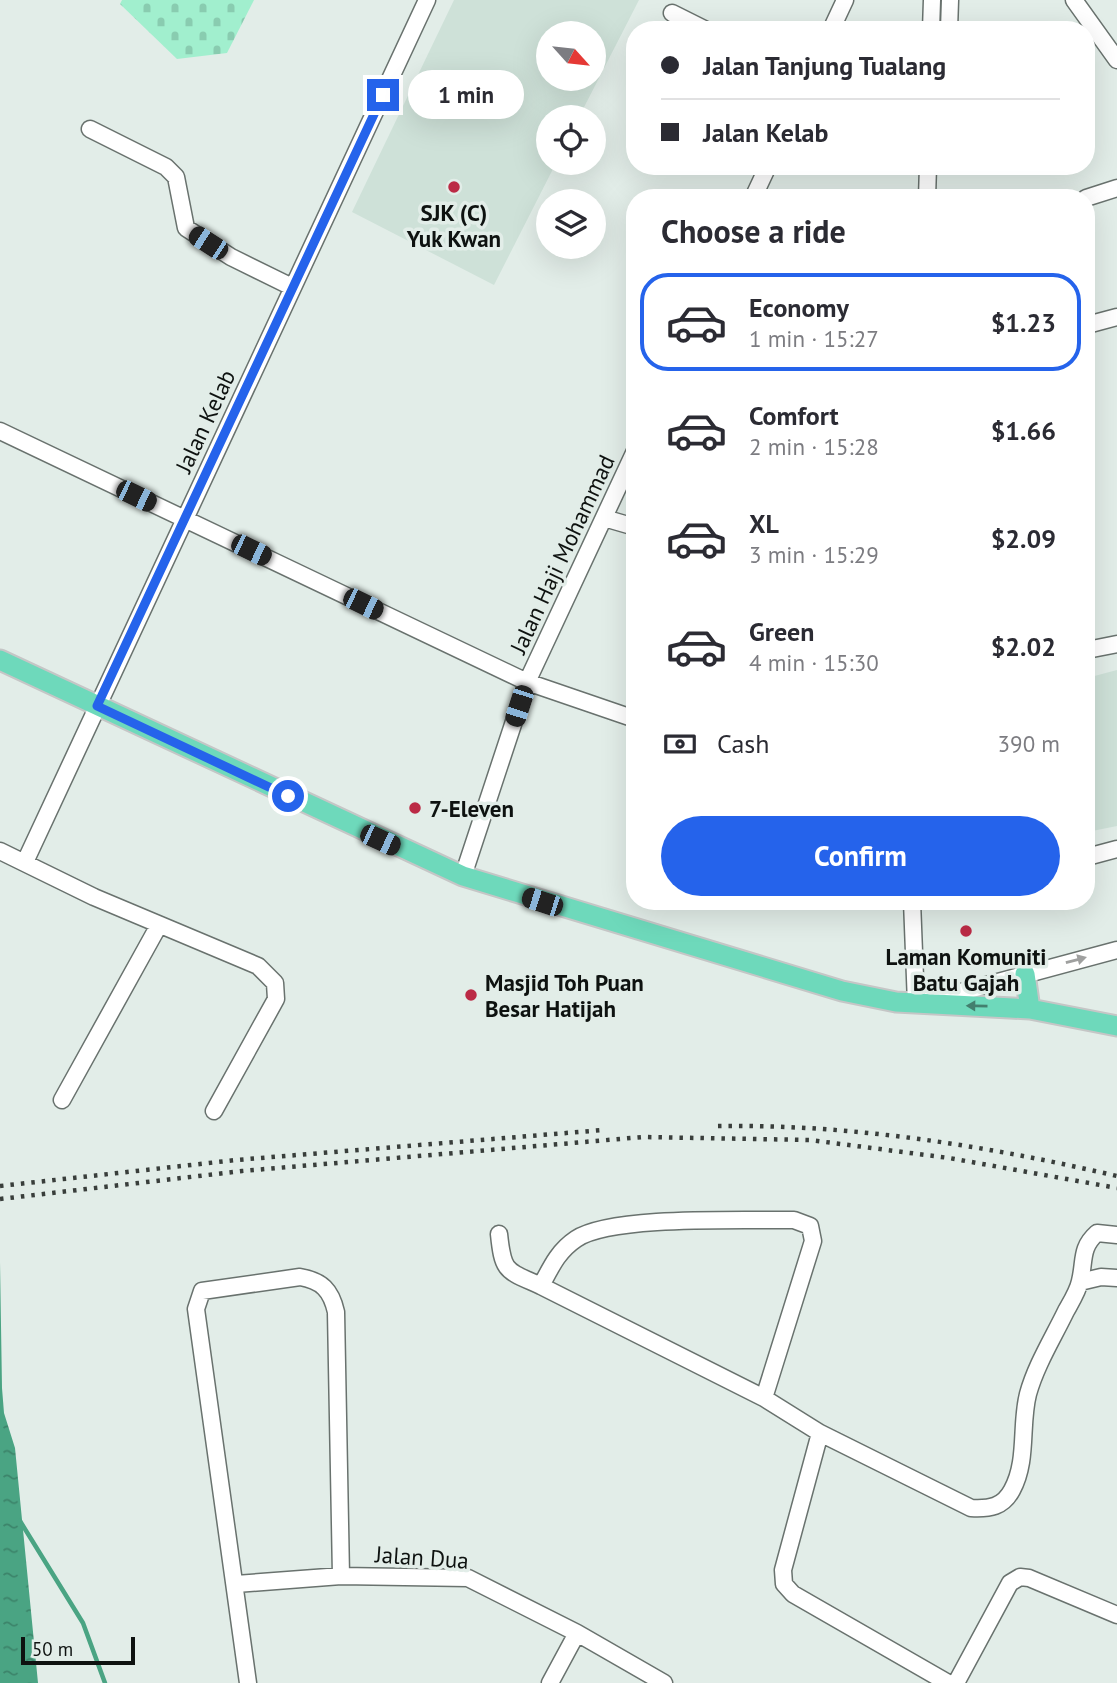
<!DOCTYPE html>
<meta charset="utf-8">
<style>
body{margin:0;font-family:"PT Sans",sans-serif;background:#f2f2f3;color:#2b2b33;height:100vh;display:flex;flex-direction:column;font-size:26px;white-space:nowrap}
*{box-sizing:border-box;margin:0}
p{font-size:23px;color:#7c7c81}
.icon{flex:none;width:38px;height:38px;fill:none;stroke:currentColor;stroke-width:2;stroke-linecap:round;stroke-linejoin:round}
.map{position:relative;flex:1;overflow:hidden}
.drawer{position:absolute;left:626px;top:189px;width:469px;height:721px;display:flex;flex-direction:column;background:#fff;border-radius:28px;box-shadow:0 7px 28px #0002}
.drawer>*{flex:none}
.guide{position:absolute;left:626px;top:21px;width:469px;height:154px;border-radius:28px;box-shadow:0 7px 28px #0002;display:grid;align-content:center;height:154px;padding:0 35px;background:#fff}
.needle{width:46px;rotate:117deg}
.tools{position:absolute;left:536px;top:21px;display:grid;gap:14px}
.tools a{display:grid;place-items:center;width:70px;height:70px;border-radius:50%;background:#fff;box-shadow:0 7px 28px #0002;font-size:35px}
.scale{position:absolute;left:21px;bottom:18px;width:114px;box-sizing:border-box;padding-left:7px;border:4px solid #0e1210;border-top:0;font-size:19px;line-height:24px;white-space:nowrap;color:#0e1210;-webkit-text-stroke:5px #e2ede8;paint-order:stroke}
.end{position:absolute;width:32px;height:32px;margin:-16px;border:9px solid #2563eb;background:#fff;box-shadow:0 0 0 4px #fff}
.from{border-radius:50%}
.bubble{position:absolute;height:49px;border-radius:24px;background:#fff;box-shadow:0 7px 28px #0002;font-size:23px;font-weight:700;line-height:49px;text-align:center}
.car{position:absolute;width:21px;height:42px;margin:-21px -10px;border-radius:9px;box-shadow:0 0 5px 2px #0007;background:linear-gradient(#222 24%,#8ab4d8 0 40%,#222 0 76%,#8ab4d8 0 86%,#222 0)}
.guide b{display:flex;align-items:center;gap:24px;height:66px;font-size:26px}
.guide b+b{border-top:2px solid #e1e1e2}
.guide i{width:18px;height:18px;background:#2b2b33}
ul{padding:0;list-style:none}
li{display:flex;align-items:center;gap:21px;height:98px;margin:0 14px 10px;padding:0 21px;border:4px solid transparent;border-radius:28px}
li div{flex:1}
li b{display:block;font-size:26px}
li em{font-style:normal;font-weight:700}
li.current{border-color:#2563eb}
li>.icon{width:63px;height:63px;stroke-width:1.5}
h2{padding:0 35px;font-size:32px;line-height:84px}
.pay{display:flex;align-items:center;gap:18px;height:77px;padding:0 35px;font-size:26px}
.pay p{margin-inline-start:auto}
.cta{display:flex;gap:14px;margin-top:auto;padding:14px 35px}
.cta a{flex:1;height:80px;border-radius:42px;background:#2563eb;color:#fff;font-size:28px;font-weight:700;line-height:80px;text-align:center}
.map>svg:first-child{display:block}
.built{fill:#cee1d8;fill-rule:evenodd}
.cemetery{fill:url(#cemetery-stones)}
.water{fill:url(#water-ripples)}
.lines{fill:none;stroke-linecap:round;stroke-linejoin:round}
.stream{stroke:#4aa483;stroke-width:4.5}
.minor-casing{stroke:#69726e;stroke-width:19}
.major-casing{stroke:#c5c6c6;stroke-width:23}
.minor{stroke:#fff;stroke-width:16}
.major{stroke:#6ed9bb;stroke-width:19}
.rail{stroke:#393e3b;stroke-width:4.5;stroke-dasharray:3.5 7;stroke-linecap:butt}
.oneway{fill:#9fa09f}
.oneway2{fill:#437f6e}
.route{stroke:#2563eb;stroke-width:9}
.poi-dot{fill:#bb2a45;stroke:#e2ede8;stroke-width:2.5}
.labels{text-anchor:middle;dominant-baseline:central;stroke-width:7;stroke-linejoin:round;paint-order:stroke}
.poi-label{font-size:23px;font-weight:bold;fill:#0e1210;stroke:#e2ede8}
.street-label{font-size:23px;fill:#0e1210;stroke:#e2ede8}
</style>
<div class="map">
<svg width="1117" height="1683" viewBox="0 0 1117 1683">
<defs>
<pattern id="cemetery-stones" width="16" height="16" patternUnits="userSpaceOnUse" patternTransform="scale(1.75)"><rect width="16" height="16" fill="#a1efce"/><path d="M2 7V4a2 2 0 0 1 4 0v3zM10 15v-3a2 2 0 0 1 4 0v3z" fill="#89ccb0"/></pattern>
<pattern id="water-ripples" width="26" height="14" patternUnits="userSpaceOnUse" patternTransform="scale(1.75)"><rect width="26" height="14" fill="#4aa483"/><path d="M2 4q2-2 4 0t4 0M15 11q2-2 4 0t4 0" fill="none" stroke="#3c846a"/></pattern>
</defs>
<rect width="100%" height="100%" fill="#e2ede8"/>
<path class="built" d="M 454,0 L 639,0 L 579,117 L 548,117 L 548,163 L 556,163 L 494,285 L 352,212 ZM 548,33 L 593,33 L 593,79 L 548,79 Z
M 1117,670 L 1117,826 L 1087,832 L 1087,678 Z"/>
<path class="cemetery" d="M 122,0 L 254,0 L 227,53 L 177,59 L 120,4 Z"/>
<path class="water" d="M 0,1262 L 2,1388 L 4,1413 L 15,1448 L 38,1683 L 0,1683 Z"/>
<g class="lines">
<path class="stream" d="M 20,1521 L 83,1623 L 105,1683"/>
<defs>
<path id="minor" d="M 1074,0 L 1117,60
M 672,13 L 706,30
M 831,30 L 845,0
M 931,30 L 932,0
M 949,30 L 950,0
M 90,129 L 166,167 L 176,177 L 186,228 L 231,257 L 292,287
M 753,198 L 768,166
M 927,198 L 928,166
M 1086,198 L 1117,188
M 1087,325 L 1117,317
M 0,431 L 527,682 L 635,719
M 604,518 L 635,527
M 1087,650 L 1117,644
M 0,851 L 94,897 L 258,966 L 275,983 L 276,999 L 214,1111
M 1087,857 L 1117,849
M 25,862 L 427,0
M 463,876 L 527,682 L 635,451
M 912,901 L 916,1004 L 1117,950
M 62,1100 L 159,925
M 499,1234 C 503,1273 506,1270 541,1286
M 1080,1282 L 1101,1277 L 1117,1278
M 764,1398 L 813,1241 L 810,1226 L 794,1220 C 746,1221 612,1215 576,1239 C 558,1251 551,1267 541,1286 L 764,1398 L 820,1433 L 971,1508 C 990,1509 1003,1507 1012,1490 C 1028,1461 1020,1425 1028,1394 C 1036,1365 1053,1338 1066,1311 C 1071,1302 1078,1291 1080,1281 C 1085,1261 1080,1248 1097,1233 L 1117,1235
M 820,1433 L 783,1570 L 784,1584 L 793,1594 L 948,1683
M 236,1584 L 341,1576 L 468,1578 L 577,1633 L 664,1683
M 248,1683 L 196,1309 L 202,1291 L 300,1277 C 322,1281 331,1290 336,1312 L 341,1576
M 550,1683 L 577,1633
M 956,1683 L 1010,1583 L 1020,1577 L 1029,1578 L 1117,1615"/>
<path id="major" d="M 0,660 L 463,876 L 842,991 L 896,1002 L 1030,1009 L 1117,1026
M 1025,974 L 1030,1009"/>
</defs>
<use href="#minor" class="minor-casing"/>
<use href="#major" class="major-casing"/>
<use href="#minor" class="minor"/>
<use href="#major" class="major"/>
<path class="rail" d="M 718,1126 C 851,1124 988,1146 1117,1176
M 0,1186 L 236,1160 L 603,1130
M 0,1199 L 242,1171 L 643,1137 L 810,1140 L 949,1158 L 1117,1188"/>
</g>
<defs><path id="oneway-solid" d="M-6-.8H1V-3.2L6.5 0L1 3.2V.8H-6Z" transform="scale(1.75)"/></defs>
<use class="oneway" href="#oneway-solid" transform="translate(1076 960) rotate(-15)"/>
<use class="oneway2" href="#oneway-solid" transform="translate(977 1006) rotate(-179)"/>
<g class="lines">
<path class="route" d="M 288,796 L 97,706 L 383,95"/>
</g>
<g class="poi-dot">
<circle cx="454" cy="187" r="7"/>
<circle cx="415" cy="808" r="7"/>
<circle cx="966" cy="931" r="7"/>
<circle cx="471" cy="995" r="7"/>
</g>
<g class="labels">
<g class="poi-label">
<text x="454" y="212">SJK (C)<tspan x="454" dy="26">Yuk Kwan</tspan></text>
<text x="429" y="808" text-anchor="start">7-Eleven</text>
<text x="966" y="956">Laman Komuniti<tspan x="966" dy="26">Batu Gajah</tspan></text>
<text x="485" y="982" text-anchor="start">Masjid Toh Puan<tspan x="485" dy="26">Besar Hatijah</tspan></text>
</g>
<g class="street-label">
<text transform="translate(205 421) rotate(-65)">Jalan Kelab</text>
<text transform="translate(562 554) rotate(-65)">Jalan Haji Mohammad</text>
<text transform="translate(422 1557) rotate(4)">Jalan Dua</text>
</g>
</g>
</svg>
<div class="tools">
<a><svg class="needle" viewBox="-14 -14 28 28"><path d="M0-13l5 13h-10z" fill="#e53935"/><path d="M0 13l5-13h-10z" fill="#7c7c81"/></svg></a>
<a><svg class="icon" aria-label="locate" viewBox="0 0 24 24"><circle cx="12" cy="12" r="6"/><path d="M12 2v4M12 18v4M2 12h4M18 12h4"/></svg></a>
<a><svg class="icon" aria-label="layers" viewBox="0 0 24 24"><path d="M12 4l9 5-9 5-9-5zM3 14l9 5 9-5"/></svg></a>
</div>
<div class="scale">50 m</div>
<i class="end from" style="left:288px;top:796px"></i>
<i class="end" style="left:383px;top:95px"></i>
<div class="bubble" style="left:408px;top:70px;width:116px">1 min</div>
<i class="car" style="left:208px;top:243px;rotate:303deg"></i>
<i class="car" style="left:136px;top:496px;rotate:116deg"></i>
<i class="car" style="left:251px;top:550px;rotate:116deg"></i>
<i class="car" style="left:363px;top:604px;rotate:116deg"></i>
<i class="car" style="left:519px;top:706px;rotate:198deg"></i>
<i class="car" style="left:380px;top:840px;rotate:115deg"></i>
<i class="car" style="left:542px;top:902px;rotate:288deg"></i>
<div class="guide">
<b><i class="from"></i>Jalan Tanjung Tualang</b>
<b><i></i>Jalan Kelab</b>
</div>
<section class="drawer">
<h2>Choose a ride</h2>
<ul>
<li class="current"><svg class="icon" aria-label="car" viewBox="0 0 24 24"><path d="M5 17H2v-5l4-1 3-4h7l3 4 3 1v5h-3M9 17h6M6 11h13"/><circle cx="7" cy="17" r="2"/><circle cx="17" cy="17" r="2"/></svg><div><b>Economy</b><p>1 min · 15:27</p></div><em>$1.23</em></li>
<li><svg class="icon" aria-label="car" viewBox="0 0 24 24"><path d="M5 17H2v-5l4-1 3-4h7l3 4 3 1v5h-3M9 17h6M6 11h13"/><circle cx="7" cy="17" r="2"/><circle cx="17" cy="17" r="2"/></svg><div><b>Comfort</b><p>2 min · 15:28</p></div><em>$1.66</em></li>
<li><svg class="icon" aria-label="car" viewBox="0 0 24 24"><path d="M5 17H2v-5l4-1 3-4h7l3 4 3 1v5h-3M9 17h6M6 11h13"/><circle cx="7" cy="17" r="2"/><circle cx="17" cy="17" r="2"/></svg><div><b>XL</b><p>3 min · 15:29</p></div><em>$2.09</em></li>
<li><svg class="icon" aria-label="car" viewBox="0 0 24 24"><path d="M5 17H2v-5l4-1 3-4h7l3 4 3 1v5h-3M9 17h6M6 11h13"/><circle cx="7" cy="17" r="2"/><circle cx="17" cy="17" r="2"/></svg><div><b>Green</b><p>4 min · 15:30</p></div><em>$2.02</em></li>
</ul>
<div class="pay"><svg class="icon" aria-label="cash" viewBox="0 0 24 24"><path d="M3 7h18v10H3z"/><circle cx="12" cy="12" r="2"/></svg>Cash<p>390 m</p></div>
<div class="cta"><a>Confirm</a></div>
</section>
</div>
